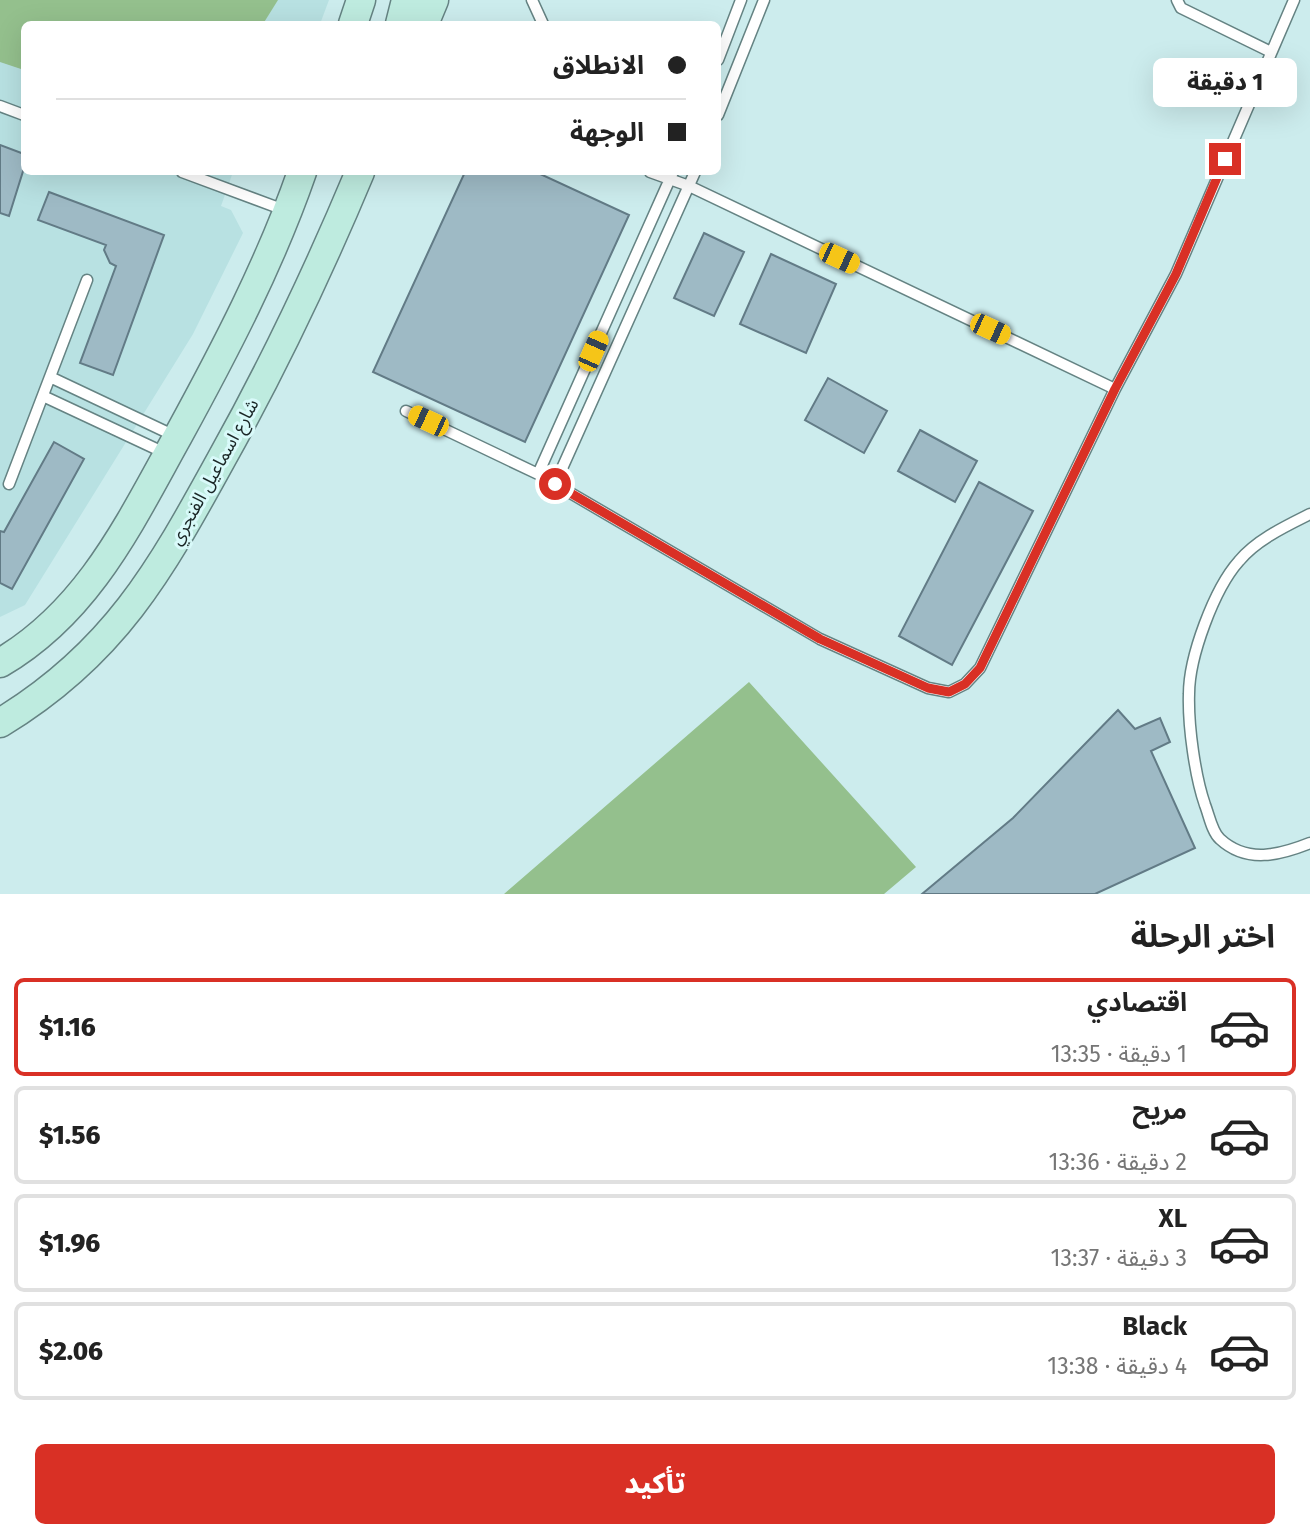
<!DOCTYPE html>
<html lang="ar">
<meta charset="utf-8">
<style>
body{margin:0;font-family:"Fira Sans","Noto Sans Arabic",sans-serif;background:#f2f2f2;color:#222;direction:rtl;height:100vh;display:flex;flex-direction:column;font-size:26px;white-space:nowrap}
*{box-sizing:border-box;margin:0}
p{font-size:23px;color:#767676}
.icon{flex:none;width:38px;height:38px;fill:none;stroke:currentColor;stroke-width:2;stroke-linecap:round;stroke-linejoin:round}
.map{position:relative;height:894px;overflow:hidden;direction:ltr}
.sheet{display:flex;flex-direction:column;background:#fff;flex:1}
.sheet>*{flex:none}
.top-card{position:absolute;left:21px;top:21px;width:700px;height:154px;border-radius:10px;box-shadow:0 7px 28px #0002;direction:rtl;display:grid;align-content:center;height:154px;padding:0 35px;background:#fff}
.end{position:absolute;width:32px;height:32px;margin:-16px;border:9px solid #d93025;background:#fff;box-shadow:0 0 0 4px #fff}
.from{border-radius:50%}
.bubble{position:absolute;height:49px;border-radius:10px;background:#fff;box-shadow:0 7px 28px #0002;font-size:23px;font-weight:800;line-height:49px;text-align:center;direction:rtl}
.car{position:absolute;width:21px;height:42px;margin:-21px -10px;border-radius:9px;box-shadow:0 0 5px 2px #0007;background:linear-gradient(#f5c518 24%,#345 0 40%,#f5c518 0 76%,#345 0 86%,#f5c518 0)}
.top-card b{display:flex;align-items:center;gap:24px;height:66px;font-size:26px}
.top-card b+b{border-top:2px solid #e0e0e0}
.top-card i{width:18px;height:18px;background:#222}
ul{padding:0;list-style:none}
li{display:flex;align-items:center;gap:21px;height:98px;margin:0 14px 10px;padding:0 21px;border:4px solid #e0e0e0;border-radius:10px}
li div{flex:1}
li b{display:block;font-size:26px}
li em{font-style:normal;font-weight:800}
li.selected{border-color:#d93025}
li>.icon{width:63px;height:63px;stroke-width:1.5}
h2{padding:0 35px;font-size:32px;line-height:84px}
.action{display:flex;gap:14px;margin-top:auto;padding:14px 35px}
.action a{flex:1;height:80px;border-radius:10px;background:#d93025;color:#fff;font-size:28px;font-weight:800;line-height:80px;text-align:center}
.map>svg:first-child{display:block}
.built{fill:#b8e1e2}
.green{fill:#94c08d}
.building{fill:#9ebac5;stroke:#627b86;stroke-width:2}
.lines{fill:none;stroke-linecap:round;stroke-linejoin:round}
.service-casing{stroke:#658383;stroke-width:13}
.secondary-casing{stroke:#658383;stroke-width:31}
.service{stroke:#fff;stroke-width:10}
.secondary{stroke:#beebdf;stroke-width:28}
.route{stroke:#d93025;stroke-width:9}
.labels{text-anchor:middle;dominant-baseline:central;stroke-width:6;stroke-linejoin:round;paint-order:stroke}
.street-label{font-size:18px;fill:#1a2626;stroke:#d9fafa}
</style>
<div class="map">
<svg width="1310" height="894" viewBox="0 0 1310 894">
<rect width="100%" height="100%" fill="#cceced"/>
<path class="built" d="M 0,0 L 329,0 L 320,24 L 24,24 L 24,172 L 233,172 L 221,206 L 231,210 L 243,233 L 193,334 L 25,605 L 0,617 Z"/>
<path class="green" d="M 0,0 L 278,0 L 263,24 L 24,24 L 24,70 L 0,62 Z
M 749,682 L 916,867 L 884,894 L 504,894 Z"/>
<path class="building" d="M 0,145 L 24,154 L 24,168 L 9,216 L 0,213 Z
M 465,172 L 536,172 L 629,215 L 525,442 L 373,372 Z
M 49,192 L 164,235 L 113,375 L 80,363 L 116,266 L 110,263 L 104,250 L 106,245 L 38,220 Z
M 704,233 L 744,252 L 714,316 L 674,298 Z
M 771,254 L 836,284 L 806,353 L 740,324 Z
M 828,378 L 887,411 L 864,453 L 805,420 Z
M 920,430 L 977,461 L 955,502 L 898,471 Z
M 54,442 L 84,459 L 12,589 L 0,583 L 0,531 L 4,532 Z
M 979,482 L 1033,511 L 952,665 L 899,636 Z
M 1118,710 L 1135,729 L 1160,718 L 1170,742 L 1151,751 L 1195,848 L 1095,894 L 922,894 L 1013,818 Z"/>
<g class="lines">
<defs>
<path id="service" d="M 532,0 L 543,24
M 1177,0 L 1181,8 L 1271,52
M 718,60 L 741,0
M 0,106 L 24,115
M 718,115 L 764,0
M 182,172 L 287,211
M 650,172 L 689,186 L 1115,389
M 50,377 L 177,437
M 43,396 L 167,454
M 406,411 L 538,474 L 820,639 L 928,688 L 949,692 L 965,684 L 980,668 L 1115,389 L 1176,274 L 1294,0
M 538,474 L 673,172
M 9,484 L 87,280
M 555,484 L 695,172
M 1310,514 C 1286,526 1256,540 1239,561 C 1214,589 1189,657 1189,694 C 1188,726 1195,776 1205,805 C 1209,815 1212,832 1220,839 C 1247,864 1280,855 1310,843"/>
<path id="secondary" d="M 353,24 L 361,0
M 400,24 L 406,0
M 424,24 L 434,0
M 0,663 C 89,611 130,522 178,436 C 225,350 270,264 302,172
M 0,723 C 114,654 160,571 222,458 C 274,365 319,270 360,172"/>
</defs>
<use href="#service" class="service-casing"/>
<use href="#secondary" class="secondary-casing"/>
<use href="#service" class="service"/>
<use href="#secondary" class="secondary"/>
</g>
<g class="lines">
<path class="route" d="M 555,484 L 820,639 L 928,688 L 949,692 L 965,684 L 980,668 L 1115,389 L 1176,274 L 1225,159"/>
</g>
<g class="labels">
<g class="street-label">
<text transform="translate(214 472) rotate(-61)">شارع اسماعيل الفنجري</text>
</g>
</g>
</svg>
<i class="end from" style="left:555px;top:484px"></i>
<i class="end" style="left:1225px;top:159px"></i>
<div class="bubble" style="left:1153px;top:58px;width:144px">1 دقيقة</div>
<i class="car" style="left:839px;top:258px;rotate:115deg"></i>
<i class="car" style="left:990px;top:329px;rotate:115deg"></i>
<i class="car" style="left:593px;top:351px;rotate:24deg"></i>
<i class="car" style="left:428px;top:421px;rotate:295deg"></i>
<div class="top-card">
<b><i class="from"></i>الانطلاق</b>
<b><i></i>الوجهة</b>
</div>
</div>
<section class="sheet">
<h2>اختر الرحلة</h2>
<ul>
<li class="selected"><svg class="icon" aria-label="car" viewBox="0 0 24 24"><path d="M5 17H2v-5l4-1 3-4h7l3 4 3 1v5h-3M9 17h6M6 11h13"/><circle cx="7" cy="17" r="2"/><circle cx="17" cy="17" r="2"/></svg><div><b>اقتصادي</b><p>1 دقيقة · 13:35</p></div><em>$1.16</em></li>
<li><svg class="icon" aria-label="car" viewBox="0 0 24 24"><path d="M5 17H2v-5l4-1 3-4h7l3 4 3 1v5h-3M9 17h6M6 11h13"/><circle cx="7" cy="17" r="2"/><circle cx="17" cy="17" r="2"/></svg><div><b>مريح</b><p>2 دقيقة · 13:36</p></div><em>$1.56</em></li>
<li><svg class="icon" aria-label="car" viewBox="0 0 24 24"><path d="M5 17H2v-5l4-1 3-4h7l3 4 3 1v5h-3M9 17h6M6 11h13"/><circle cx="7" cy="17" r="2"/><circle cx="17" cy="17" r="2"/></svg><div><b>XL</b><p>3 دقيقة · 13:37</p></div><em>$1.96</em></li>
<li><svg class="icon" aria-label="car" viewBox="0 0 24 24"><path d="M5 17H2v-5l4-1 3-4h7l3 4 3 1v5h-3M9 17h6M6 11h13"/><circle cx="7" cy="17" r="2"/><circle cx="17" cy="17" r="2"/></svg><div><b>Black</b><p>4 دقيقة · 13:38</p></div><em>$2.06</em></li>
</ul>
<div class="action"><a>تأكيد</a></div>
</section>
